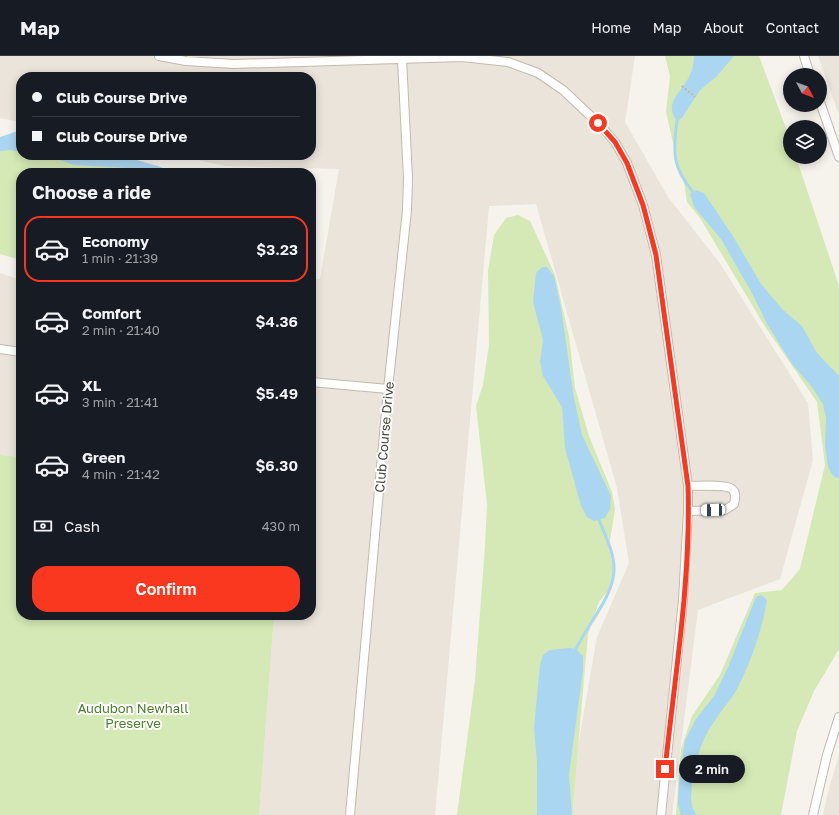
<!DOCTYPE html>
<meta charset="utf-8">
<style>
body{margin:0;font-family:"Golos Text",sans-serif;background:#20242c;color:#f1f3f6;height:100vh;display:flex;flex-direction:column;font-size:15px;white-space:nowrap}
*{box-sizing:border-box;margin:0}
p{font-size:13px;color:#9ea1a6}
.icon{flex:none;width:22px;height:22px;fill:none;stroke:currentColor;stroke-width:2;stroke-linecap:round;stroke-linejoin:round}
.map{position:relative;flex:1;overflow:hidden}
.drawer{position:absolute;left:16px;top:112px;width:300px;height:452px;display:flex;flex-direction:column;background:#171b24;border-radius:16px;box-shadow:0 2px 10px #0003}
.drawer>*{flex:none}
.hud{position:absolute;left:16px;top:16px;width:300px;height:88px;border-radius:16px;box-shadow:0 2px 10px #0003;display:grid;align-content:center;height:88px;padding:0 16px;background:#171b24}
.needle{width:26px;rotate:131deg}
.fabs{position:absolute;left:783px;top:12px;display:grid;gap:8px}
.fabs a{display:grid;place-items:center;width:44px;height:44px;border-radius:50%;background:#171b24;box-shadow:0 2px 10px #0003;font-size:20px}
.end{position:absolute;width:18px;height:18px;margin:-9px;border:5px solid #f9381f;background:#fff;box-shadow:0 0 0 2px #fff}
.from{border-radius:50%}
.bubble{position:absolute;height:28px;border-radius:14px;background:#171b24;box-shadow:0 2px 10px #0003;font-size:13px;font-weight:600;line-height:28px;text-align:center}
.car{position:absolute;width:12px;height:24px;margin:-12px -6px;border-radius:5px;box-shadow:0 0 3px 1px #0007;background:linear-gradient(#fff 24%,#345 0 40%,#fff 0 76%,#345 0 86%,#fff 0)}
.hud b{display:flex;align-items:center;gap:14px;height:38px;font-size:15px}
.hud b+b{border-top:1px solid #363941}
.hud i{width:10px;height:10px;background:#f1f3f6}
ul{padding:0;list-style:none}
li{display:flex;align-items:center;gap:12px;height:66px;margin:0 8px 6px;padding:0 8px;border:2px solid transparent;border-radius:16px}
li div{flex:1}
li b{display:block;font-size:15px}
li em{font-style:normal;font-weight:600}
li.on{border-color:#f9381f}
li>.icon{width:36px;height:36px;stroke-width:1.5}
h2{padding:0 16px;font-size:18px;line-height:48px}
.pay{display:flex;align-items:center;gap:10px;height:44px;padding:0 16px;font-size:15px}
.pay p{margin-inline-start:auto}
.button{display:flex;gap:8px;margin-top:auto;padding:8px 16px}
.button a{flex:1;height:46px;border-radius:16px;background:#f9381f;color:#fff;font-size:16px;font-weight:600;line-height:46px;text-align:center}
header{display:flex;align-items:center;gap:24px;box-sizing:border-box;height:56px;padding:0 20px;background:#171b24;border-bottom:1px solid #363941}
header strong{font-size:19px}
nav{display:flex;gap:22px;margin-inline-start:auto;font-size:14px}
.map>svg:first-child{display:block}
.residential{fill:#eae4da}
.green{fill:#d4e9b5}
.water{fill:#aad6f1}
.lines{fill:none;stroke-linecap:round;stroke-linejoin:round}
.stream{stroke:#aad6f1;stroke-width:3}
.minor-casing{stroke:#c2baae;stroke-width:10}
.path{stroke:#c3b59f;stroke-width:2;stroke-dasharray:2 2;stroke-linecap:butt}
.minor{stroke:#fff;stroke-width:8}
.route{stroke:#f9381f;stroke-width:5}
.labels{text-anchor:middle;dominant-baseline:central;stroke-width:4;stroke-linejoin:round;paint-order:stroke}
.street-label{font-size:13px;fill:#4b4339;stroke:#fff}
.park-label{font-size:13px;fill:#4d7e2b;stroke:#fff}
</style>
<header>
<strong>Map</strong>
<nav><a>Home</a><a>Map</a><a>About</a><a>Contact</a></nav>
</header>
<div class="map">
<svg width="839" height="759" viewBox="0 0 839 759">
<rect width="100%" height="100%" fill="#f6f2ec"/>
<path class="residential" d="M 0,0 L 635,0 L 625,66 L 668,141 L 719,206 L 808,347 L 813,404 L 780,523 L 698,554 L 672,759 L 566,759 L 597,581 L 629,507 L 617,432 L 536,148 L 489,150 L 435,759 L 259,759 L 274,559 L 311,559 L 311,224 L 320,223 L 339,113 L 225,110 L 175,99 L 311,99 L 311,21 L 21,21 L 21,66 L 0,62 Z
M 818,0 L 839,0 L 839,59 Z
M 0,217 L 21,224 L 21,401 L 0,399 Z
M 839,699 L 839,759 L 823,759 L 828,736 Z"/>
<path class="green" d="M 665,0 L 759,0 L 790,83 L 790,101 L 796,101 L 839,230 L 839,593 L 814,635 L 797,675 L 781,759 L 676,759 L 681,693 L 692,660 L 720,619 L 755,537 L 782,534 L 800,513 L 825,409 L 817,346 L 764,269 L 700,162 L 687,146 L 684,125 L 675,107 L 674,91 L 666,56 L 670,20 Z
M 21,86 L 21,99 L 96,99 L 157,115 L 183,117 L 21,117 L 21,204 L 0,198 L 0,88 Z
M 311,139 L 315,146 L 316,183 L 311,192 Z
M 518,159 L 530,165 L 555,219 L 569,280 L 575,332 L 589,380 L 612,436 L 615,453 L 609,491 L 614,514 L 611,530 L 599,546 L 588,578 L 572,759 L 457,759 L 475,624 L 485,490 L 487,448 L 476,350 L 483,329 L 489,289 L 488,215 L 494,179 L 506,162 Z
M 0,399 L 21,401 L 21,559 L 274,559 L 259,759 L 0,759 Z"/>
<path class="water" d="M 694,0 L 734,0 L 716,21 L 700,34 L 682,62 L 677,65 C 663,47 681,37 689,21 C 692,15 694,7 694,0 Z
M 21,74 L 21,96 L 11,94 L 0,95 L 0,81 Z
M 45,99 L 119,99 L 158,110 L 174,117 L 147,117 L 128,112 L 74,109 Z
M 696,134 L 704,137 L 734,182 L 761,228 L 783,254 L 802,270 L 817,297 L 839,320 L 839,423 L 833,420 L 828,411 L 825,390 L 826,362 L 823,348 L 812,331 L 792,308 L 767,268 L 752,237 L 721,183 L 694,151 L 690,138 Z
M 542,211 L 547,211 L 554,220 L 561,252 L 574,342 L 582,379 L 611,440 L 610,453 L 605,462 L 594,465 L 587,461 L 581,450 L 565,392 L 562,351 L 543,320 L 540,306 L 543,284 L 533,246 L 536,217 Z
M 761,539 L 767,544 C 762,574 751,606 737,633 C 731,644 722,653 716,663 C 701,683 696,703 692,728 C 691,739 689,750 697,759 L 681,759 L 678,748 L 679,726 L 685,684 L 696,663 L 714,640 L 728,611 L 756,541 Z
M 570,592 L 576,593 L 583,600 L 583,614 L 569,719 L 572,758 L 571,759 L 537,759 L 537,707 L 534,672 L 540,609 L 543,599 L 550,594 Z"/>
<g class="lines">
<path class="stream" d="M 677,65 C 673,96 672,111 693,136
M 576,593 C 587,569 613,541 614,515 C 615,498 605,479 599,464"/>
<defs>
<path id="minor" d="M 159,0 L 186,5 L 234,8 L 462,1 L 508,6 L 538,17 L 563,34 L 598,67 L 615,86 L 627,107 L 643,149 L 656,199 L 688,430 L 688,455 L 683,544 L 661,759
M 804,0 L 810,19
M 820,46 L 839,101
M 0,293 L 21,296
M 311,326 L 388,333
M 688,430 C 697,430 726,428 732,433 C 737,437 735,443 734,448 L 725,454 L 688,455
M 350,759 L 388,333 L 407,154 L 408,122 L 402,3
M 813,759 L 827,699 L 839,661"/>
</defs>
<use href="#minor" class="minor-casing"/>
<path class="path" d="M 682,30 L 695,41"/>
<use href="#minor" class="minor"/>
</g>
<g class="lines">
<path class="route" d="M 598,67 L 615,86 L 627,107 L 643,149 L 656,199 L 688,430 C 691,524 675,619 665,713"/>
</g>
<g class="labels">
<g class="street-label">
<text transform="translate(384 381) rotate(-85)">Club Course Drive</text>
</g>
<g class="park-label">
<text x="133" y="652">Audubon Newhall<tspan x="133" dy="15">Preserve</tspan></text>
</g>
</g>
</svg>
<div class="fabs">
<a><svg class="needle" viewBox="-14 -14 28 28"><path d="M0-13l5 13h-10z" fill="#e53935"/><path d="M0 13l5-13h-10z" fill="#9ea1a6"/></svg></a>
<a><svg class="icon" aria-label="layers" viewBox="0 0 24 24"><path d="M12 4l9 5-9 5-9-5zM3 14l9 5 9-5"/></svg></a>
</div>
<i class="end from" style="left:598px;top:67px"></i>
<i class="end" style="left:665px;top:713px"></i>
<div class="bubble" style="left:679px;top:699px;width:66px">2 min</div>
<i class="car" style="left:713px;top:454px;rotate:268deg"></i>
<div class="hud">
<b><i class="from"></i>Club Course Drive</b>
<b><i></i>Club Course Drive</b>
</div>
<section class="drawer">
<h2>Choose a ride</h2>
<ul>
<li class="on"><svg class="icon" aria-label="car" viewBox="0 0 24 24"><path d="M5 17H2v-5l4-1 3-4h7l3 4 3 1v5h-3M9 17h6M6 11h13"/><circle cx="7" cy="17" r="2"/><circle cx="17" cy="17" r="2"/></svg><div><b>Economy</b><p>1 min · 21:39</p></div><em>$3.23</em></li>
<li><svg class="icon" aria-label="car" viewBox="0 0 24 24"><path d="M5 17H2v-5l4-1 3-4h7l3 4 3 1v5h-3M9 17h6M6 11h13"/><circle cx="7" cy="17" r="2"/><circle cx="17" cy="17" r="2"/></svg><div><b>Comfort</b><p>2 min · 21:40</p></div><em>$4.36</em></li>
<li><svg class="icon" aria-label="car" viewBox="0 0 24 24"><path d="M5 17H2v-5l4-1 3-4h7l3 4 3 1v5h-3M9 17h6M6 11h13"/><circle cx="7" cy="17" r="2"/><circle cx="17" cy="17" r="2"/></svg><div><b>XL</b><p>3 min · 21:41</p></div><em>$5.49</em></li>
<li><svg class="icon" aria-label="car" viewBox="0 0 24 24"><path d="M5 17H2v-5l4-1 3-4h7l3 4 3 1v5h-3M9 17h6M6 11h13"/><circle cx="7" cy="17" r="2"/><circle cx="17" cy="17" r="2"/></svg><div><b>Green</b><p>4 min · 21:42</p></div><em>$6.30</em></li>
</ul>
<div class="pay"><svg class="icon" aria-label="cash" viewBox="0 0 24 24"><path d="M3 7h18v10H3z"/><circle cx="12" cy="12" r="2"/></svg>Cash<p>430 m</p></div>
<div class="button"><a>Confirm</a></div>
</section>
</div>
